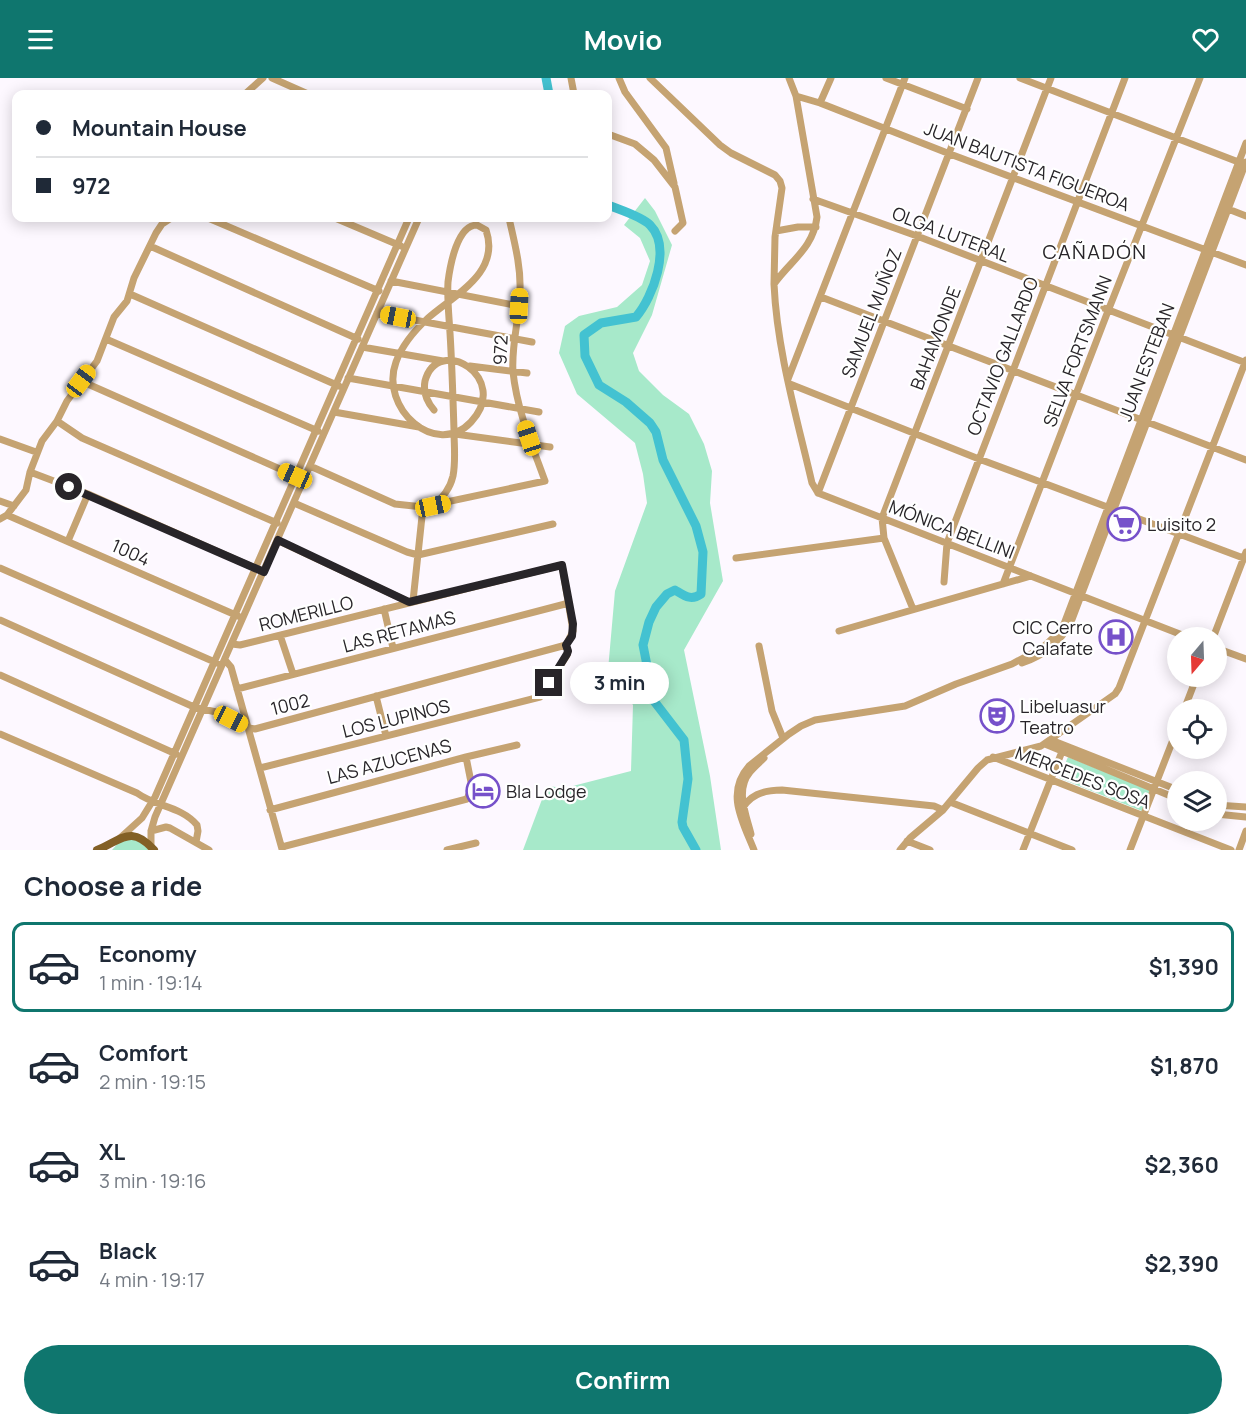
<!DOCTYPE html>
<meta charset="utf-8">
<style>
body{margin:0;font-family:Manrope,sans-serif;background:#f6f6f7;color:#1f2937;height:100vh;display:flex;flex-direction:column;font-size:22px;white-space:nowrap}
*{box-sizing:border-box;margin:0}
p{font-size:20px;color:#747a83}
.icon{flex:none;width:33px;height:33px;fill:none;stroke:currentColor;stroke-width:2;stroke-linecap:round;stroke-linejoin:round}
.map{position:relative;height:772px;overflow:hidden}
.details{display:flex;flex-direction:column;background:#fff;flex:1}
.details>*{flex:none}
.top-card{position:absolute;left:12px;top:12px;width:600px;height:132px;border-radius:12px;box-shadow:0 3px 15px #0003;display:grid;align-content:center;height:132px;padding:0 24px;background:#fff}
.needle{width:39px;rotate:199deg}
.buttons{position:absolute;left:1167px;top:549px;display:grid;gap:12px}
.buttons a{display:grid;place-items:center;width:60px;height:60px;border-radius:50%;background:#fff;box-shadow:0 3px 15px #0003;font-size:30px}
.end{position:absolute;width:27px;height:27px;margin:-14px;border:8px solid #282529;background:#fff;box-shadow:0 0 0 3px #fff}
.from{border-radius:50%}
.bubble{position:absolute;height:42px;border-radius:21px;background:#fff;box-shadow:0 3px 15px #0003;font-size:20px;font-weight:700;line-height:42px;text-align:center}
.car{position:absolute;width:18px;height:36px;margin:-18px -9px;border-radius:8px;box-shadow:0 0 4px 2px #0007;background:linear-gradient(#f5c518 24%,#345 0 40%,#f5c518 0 76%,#345 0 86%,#f5c518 0)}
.top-card b{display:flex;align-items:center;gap:21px;height:57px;font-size:22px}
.top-card b+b{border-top:2px solid #e0e1e3}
.top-card i{width:15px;height:15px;background:#1f2937}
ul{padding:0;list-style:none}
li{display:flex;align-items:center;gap:18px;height:90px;margin:0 12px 9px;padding:0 12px;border:3px solid transparent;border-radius:12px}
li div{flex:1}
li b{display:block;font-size:22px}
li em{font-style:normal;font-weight:700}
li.selected{border-color:#0f766e}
li>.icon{width:54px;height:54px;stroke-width:1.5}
h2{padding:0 24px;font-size:27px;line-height:72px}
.cta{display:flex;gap:12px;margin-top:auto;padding:12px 24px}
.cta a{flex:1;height:69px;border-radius:36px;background:#0f766e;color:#fff;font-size:24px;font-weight:700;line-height:69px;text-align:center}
header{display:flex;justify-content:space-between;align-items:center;height:78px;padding:0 24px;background:#0f766e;color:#fff;font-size:27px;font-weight:700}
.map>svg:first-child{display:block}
.green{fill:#a7e9ca}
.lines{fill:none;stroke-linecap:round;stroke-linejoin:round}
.river{stroke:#43c2d1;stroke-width:9}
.minor{stroke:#c5a372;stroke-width:7}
.major{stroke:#836026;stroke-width:8}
.route{stroke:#282529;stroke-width:8}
.labels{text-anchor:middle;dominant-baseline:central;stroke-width:4.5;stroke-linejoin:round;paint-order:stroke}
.street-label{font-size:18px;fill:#282529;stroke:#fff}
.poi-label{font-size:18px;fill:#282529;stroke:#fff;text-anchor:start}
.neighbourhood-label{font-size:20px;letter-spacing:1.5px;fill:#282529;stroke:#fff}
</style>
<header><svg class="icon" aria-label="menu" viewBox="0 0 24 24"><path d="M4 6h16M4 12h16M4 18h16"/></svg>Movio<svg class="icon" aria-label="heart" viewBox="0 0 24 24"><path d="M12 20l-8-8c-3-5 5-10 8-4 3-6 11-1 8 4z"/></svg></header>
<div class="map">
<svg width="1246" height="772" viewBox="0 0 1246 772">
<rect width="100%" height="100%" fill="#fdf8ff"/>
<path class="green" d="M 645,120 L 655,133 L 672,167 L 652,237 L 633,275 L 639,293 L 663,317 L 689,336 L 704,366 L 712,393 L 710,425 L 723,503 L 684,572 L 710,698 L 721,772 L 523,772 L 547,708 L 565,710 L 631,693 L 633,627 L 608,592 L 615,513 L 647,425 L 643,396 L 635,365 L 577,316 L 559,275 L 565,248 L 579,238 L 617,229 L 642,207 L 650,183 L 640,160 L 624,147 Z
M 1068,679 L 1150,712 L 1142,733 L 1059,700 Z
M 137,761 L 149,772 L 112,772 L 120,763 Z"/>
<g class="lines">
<path class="river" d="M 546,0 L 549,16
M 608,127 C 620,132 641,138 650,147 C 672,169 653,219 636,239 L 601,245 L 584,257 L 585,278 L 599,307 L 626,324 L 650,345 L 656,354 L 663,382 L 696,448 L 703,474 L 701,516 C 691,523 685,518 675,512 L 667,516 L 656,529 L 649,544 L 643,567 L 654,623 L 684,662 L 688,701 L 682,744 L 683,749 L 696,772"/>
<path class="minor" d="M 272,0 L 308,16
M 571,0 L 574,16
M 619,0 L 625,14 L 666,70 L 674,105
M 650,0 L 720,67 L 731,75 L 775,97 L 780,103 L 782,110 L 775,159 L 774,206
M 789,0 L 796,18 L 817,139 C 813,171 791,182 774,206 C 777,273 797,340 812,405 L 818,415
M 886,0 L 967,31
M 1020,0 L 1241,85
M 245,16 L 263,0
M 796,18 L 820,25 L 950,76 L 1246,187
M 820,25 L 831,0
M 608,56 L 635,66 L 654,82 L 675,109 L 683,145 L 675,153
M 813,121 L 917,158 L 1246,285
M 1223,129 L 1246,138
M 208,140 L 379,213
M 335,140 L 401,168
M 776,153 L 798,149 L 816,149
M 150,168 L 358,261
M 391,203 L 519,228
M 130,216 L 339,308
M 821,219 L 1246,382
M 377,235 L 532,264
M 106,261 L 318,353
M 362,269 L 443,283
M 470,288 L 527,295
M 348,300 L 539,334
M 788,301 L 905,0
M 81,303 L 298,399
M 790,306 L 979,381 L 1246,481
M 334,334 L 419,349
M 57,343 L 82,360 L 277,445
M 455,356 L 550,369
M 0,361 L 36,374
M 310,388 L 395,426 L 423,429 L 545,403 C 532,367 517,332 513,294 C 511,266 520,239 520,212 C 521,188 514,163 509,140
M 30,394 L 88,416 L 257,491
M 818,415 L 978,0
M 818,415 L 1190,560
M 0,423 L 14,428
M 294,425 L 407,474 L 418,477 L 553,446
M 433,428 C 443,419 450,411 453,398 C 456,383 454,367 454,352 C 453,320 452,287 450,255 C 449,238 447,221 448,204 C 450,188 457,147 477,147 L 486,152 C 501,195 454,217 428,240 C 415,252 402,267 396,284 C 379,330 436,381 471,344 C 512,300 438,255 425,303 C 423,314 427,324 434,332
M 7,437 L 238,538
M 0,441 L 7,437 L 26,412 L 30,394 L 42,363 L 57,343 L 67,323 L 97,283 L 114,239 L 127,223 L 134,200 L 156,155 L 162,146 L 171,140
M 277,462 L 409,524
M 68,463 L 88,416
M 736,480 L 884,460
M 0,490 L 217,585
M 944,504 L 947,465 L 1125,0
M 1003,506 L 1108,233 L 1200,0
M 413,523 L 423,429
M 384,531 L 393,570
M 913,531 L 884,460 L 882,440 L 1051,0
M 0,542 L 194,629 L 216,634 L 249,650 L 255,651 L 566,567
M 839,553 L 1031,498
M 280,557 L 293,596
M 1213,560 L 1246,474
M 232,566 L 240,567 L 562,487 L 573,553 L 566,567 L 568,573 L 567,577 L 540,619 L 260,690
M 759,568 L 772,633 L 783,660
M 1216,570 L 1246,581
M 225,582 L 231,589 L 282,771
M 1022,585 C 1044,578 1060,565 1071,544 L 1246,84
M 0,597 L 176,676
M 237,611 L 569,525
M 376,618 L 386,658
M 1184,632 L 1197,598
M 0,656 L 137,715 C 156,729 181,728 197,747 L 198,753 L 196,764
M 1051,662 L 1178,712
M 1045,666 L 1178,721
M 993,679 L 1231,772
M 950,724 L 1072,772
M 1216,727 L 1246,729
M 270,732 L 466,679 L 517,667
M 740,735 C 748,717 763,712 782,712 L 934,728 L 943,732
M 1216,736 L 1246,739
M 151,753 L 166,749 L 170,750 L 209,772
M 751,756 C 746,736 735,712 750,694 C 754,689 760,684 764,680
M 120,760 L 142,740 L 155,719 L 409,140
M 907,763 L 930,772
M 282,769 L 467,721 L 472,709 L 466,679
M 151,770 L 151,753 L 155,739 L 419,140
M 447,772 L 476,765
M 754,772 C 743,744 725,715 749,688 L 789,656 L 801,648 L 815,642 L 905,628 L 956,606 L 1012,586 L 1042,570 L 1054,559 L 1064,546 L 1246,65
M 900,772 L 910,760 L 943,732 L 978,690 L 987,682 L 1041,668 L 1115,616 L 1119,610 L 1246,282
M 1023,772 L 1063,671
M 1130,772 L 1178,649
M 1239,772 L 1246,753"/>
<path class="major" d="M 97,772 C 122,762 131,746 154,772"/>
</g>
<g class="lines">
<path class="route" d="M 69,409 L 264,494 L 278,462 L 409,524 L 562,487 L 573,546 L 572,558 L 566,567 L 568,573 L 567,576 L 549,605"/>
</g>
<defs>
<symbol id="supermarket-ring" viewBox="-11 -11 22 22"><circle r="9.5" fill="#fff" stroke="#7651ca" stroke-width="1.5"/><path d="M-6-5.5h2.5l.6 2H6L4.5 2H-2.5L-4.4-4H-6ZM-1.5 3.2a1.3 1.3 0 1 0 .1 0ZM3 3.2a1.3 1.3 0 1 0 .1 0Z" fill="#7651ca"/></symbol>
<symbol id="hospital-ring" viewBox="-11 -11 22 22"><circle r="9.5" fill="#fff" stroke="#7651ca" stroke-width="1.5"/><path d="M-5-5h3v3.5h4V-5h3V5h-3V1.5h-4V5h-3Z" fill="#7651ca"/></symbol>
<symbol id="theatre-ring" viewBox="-11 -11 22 22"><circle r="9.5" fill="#fff" stroke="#7651ca" stroke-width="1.5"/><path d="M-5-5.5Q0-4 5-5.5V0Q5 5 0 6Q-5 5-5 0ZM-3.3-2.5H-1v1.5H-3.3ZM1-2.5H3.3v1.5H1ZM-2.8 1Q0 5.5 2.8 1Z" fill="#7651ca"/></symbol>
<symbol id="hotel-ring" viewBox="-11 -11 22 22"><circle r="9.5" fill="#fff" stroke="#7651ca" stroke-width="1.5"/><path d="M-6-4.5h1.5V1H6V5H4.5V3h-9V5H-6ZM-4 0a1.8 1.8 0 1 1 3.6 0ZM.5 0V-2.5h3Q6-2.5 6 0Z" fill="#7651ca"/></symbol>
</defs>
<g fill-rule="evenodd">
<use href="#supermarket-ring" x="1105" y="427" width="38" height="38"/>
<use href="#hospital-ring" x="1097" y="540" width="38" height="38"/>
<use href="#theatre-ring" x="978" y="619" width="38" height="38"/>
<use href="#hotel-ring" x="464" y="694" width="38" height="38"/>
</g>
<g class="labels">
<g class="street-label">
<text transform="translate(1027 88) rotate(21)">JUAN BAUTISTA FIGUEROA</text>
<text transform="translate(951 156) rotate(21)">OLGA LUTERAL</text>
<text transform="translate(871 235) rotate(-69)">SAMUEL MUÑOZ</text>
<text transform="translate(935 260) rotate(-69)">BAHAMONDE</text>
<text transform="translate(500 272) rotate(-87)">972</text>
<text transform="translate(1077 273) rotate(-69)">SELVA FORTSMANN</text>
<text transform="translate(1002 278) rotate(-69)">OCTAVIO GALLARDO</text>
<text transform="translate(1146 284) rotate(-69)">JUAN ESTEBAN</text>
<text transform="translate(952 451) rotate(21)">MÓNICA BELLINI</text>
<text transform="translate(131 474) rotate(24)">1004</text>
<text transform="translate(306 535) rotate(-14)">ROMERILLO</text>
<text transform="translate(399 553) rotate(-15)">LAS RETAMAS</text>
<text transform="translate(290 626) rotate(-14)">1002</text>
<text transform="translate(396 640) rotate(-14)">LOS LUPINOS</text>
<text transform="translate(389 683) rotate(-15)">LAS AZUCENAS</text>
<text transform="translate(1083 699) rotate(21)">MERCEDES SOSA</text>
</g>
<g class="poi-label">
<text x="1147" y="446">Luisito 2</text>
<text x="1093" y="549" text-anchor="end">CIC Cerro<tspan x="1093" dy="21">Calafate</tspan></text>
<text x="1020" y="628">Libeluasur<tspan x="1020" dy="21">Teatro</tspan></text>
<text x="506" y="713">Bla Lodge</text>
</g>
<g class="neighbourhood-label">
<text x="1095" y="173">CAÑADÓN</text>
</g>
</g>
</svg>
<div class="buttons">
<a><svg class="needle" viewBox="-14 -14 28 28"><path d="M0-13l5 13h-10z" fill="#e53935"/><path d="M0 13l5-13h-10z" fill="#747a83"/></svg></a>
<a><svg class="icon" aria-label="locate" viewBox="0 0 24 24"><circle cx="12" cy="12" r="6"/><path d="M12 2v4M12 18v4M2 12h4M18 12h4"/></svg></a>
<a><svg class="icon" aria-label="layers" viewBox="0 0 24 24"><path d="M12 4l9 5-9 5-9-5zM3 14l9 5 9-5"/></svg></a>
</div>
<i class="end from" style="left:69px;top:409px"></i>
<i class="end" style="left:549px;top:605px"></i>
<div class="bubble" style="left:570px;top:584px;width:99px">3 min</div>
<i class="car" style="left:519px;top:228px;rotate:3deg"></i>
<i class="car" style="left:398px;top:239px;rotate:281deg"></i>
<i class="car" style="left:81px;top:303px;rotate:37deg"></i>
<i class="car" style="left:529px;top:360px;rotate:342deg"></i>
<i class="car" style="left:295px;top:398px;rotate:294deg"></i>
<i class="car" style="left:433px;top:428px;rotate:78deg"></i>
<i class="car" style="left:231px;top:641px;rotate:117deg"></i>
<div class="top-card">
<b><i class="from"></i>Mountain House</b>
<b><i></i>972</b>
</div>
</div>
<section class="details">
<h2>Choose a ride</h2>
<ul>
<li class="selected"><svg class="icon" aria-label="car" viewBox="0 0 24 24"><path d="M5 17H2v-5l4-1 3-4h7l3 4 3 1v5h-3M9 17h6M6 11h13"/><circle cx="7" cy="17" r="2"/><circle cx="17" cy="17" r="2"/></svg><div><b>Economy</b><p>1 min · 19:14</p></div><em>$1,390</em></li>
<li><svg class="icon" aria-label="car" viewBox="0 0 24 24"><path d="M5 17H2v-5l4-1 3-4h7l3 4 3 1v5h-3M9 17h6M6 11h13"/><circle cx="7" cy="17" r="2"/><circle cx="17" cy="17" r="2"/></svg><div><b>Comfort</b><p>2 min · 19:15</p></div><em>$1,870</em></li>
<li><svg class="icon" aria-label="car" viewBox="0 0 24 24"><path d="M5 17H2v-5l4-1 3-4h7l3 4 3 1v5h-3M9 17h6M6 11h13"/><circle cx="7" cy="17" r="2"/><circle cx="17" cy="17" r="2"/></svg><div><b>XL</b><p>3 min · 19:16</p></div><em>$2,360</em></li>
<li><svg class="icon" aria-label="car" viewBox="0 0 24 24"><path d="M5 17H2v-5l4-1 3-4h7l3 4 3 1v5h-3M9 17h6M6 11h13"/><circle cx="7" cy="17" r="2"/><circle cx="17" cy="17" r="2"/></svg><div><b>Black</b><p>4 min · 19:17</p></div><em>$2,390</em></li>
</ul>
<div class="cta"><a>Confirm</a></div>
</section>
